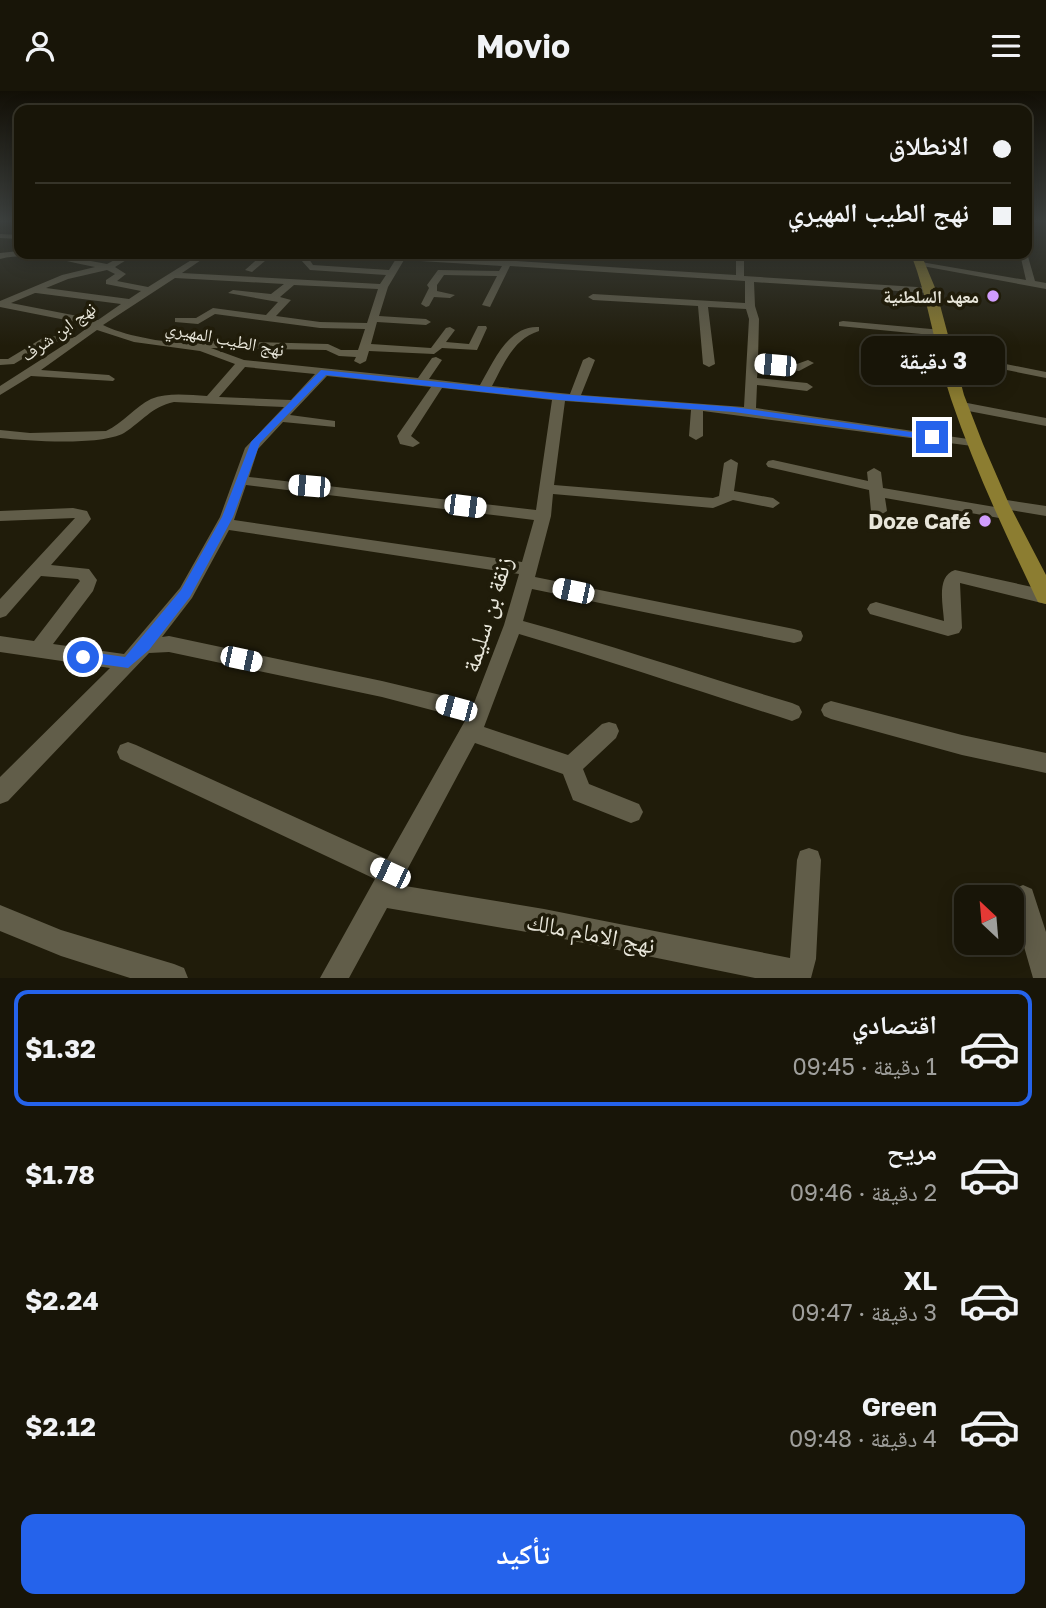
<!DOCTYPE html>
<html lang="ar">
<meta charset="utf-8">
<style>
body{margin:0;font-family:"Golos Text","Noto Naskh Arabic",sans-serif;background:#211e12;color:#f1f3f6;direction:rtl;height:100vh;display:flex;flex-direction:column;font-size:26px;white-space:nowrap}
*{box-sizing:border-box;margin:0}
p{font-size:23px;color:#9f9f9c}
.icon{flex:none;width:38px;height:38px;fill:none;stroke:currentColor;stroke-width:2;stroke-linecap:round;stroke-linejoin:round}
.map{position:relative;height:887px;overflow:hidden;direction:ltr}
.sheet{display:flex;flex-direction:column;background:#181508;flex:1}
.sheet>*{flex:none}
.guide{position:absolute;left:14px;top:14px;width:1018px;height:154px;border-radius:14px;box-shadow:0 4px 18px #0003,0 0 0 2px #363429;direction:rtl;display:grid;align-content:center;height:154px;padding:0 21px;background:#181508}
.needle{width:46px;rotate:334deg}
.controls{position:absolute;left:954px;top:794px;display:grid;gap:14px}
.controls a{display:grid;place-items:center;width:70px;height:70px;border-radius:14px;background:#181508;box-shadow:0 4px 18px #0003,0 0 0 2px #363429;font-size:35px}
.end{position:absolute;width:32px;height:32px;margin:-16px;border:9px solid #2563eb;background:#fff;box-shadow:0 0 0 4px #fff}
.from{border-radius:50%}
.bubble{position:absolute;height:49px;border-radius:14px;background:#181508;box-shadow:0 4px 18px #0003,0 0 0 2px #363429;font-size:23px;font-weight:700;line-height:49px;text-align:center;direction:rtl}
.car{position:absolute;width:21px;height:42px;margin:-21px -10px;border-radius:9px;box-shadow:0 0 5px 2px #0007;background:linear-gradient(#fff 24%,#345 0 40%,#fff 0 76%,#345 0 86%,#fff 0)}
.guide b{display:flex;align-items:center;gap:24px;height:66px;font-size:26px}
.guide b+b{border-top:2px solid #363429}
.guide i{width:18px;height:18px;background:#f1f3f6}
ul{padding:12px 0 0;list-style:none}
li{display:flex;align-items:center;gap:21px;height:116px;margin:0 14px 10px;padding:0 7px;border:4px solid transparent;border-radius:14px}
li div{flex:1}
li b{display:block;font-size:26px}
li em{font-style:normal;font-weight:700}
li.on{border-color:#2563eb}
li>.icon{width:63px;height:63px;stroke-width:1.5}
.cta{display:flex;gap:14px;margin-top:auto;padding:14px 21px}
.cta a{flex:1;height:80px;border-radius:14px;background:#2563eb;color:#fff;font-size:28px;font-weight:700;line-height:80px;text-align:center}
header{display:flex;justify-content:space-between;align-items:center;height:91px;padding:0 21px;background:#181508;font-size:32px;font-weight:700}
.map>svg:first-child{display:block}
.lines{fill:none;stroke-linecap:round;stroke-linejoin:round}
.minor{fill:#615d49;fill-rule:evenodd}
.major{fill:#8c7d31;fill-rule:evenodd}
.route{fill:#2563eb}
.poi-dot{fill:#d19dfe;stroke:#201c0a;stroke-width:2.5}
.labels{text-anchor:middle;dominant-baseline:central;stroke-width:7;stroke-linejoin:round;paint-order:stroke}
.far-poi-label{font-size:18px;font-weight:bold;fill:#e8e6da;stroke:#201c0a;text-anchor:end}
.far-street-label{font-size:18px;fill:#e8e6da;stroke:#201c0a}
.poi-label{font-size:21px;font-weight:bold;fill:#e8e6da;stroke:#201c0a;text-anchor:end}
.near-street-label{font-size:24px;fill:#e8e6da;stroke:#201c0a}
</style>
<header><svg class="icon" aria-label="menu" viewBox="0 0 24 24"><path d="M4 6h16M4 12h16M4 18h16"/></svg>Movio<svg class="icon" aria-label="person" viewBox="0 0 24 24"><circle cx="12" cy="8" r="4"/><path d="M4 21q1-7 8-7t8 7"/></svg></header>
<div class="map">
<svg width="1046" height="887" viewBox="0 0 1046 887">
<rect width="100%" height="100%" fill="#201c0a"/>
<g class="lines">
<path class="minor" d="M 0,143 L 19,144 L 19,148 L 0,147 Z
M 19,160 L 19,163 L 53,163 L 107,173 L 126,163 L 136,163 L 115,176 L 126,183 L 117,190 L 148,196 L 201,163 L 210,163 L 182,182 L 380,193 L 386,184 L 310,179 L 301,169 L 272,164 L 252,181 L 245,179 L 263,163 L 307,165 L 313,174 L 389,179 L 399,163 L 407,163 L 736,184 L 736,163 L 744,163 L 744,185 L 933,197 L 935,199 L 930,202 L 754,191 L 755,215 L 759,228 L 758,269 L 797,273 L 808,269 L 814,272 L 799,280 L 758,276 L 757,287 L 807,292 L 813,296 L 807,300 L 757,294 L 756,317 L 975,349 L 980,350 L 980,356 L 703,320 L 703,345 L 696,349 L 689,345 L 691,319 L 565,310 L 554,394 L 713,407 L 719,405 L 724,372 L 731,368 L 738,372 L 734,400 L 773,407 L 780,412 L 773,417 L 733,409 L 713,417 L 553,403 L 551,425 L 535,486 L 794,538 L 801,540 L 803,545 L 801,550 L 794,552 L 532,498 L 523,530 C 614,555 702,585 792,612 L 799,615 L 802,621 L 799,627 L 792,630 C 701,601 611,570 519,543 L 484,636 L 568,664 L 602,633 L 609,631 L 616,633 L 619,640 L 616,647 L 583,678 L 589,693 L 639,713 L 643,721 L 639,729 L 631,732 L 573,709 L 563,683 L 475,652 L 399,794 L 544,818 L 790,867 L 797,769 L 800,760 L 809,757 L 818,760 L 821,769 L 816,868 L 811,887 L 755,887 L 544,844 L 387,817 L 349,887 L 320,887 L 375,788 L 120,668 L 117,661 L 120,654 L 128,651 L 136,654 L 387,768 L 466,628 L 382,606 L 169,561 L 149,562 L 8,710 L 0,713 L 0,686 L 110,577 L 0,561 L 0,545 L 34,550 L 80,490 L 78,488 L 41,485 L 6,525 L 0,527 L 0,508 L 75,427 L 0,430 L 0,420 L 73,417 L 87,420 L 91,428 L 88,432 L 51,474 L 89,478 L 97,489 L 93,500 L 53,553 L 124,563 L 180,497 L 220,426 L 245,357 L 284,316 L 174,311 C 151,316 143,330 124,342 C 100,355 29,350 0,347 L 0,339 L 30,342 L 106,340 C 123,332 135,316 151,308 C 168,301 189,304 207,305 L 235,273 L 200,260 L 134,251 L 97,239 L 41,279 L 109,284 L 115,288 L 113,290 L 31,285 L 0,304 L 0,295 L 67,252 L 52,250 L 14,273 L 0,274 L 0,268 L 8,268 L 46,245 L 75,246 L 91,234 L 0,216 L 0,210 L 62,184 L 95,176 C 64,170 32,160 0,168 L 0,162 ZM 404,169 L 502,175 L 499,180 L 438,179 L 427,194 L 429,197 L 421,213 L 426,216 L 429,215 L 434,206 L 450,207 L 455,204 L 437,200 L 437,194 L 444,184 L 497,185 L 482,214 L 490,216 L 510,175 L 745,190 L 745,212 L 593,203 L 588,206 L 593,209 L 698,215 L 703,273 L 709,276 L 715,273 L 708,216 L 746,218 L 749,228 L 744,316 L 581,304 L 595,269 L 589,266 L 583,269 L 570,303 L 492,295 C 504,273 513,248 539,240 L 539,236 C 508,234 493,272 480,294 L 429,288 L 442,269 L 436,266 L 432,267 L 418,287 L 244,269 L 211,257 L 326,259 L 339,265 L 356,266 L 354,270 L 360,273 L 366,270 L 369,260 L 434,263 L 442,257 L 477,259 L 487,237 L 486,235 L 478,235 L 469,253 L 446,251 L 455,239 L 450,236 L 446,237 L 431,257 L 371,253 L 377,231 L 426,234 L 431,231 L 426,228 L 379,225 L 388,196 ZM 107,179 L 115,183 L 106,189 L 106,193 L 141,200 L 129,208 L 46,197 L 68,188 ZM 175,187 L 284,193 L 271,203 L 233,199 L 228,202 L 278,211 L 266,224 L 213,217 L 196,227 L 175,227 L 175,231 L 198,233 L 215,223 L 320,237 L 365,238 L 358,259 L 341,259 L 328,253 L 211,250 C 187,257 126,246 103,234 ZM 294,194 L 378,198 L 367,232 L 320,231 L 276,225 L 291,209 L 280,206 ZM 35,202 L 36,202 L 121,213 L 98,229 L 11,212 ZM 245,276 L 315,283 L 291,309 L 219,306 ZM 327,285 L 431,296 L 397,345 L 400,353 L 413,356 L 420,352 L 411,345 L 442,297 L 552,309 L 536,419 L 249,386 L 258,358 L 283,331 L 335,336 L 335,330 L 290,324 ZM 246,394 L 534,429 L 522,471 L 234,429 ZM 229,439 L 519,483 L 504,534 L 474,612 L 382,590 L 169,545 L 162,546 L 192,507 Z
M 1027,162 L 1035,190 L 1046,192 L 1046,198 L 917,174 L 921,171 L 1026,189 L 1020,163 Z
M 988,163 L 1001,163 L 997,166 Z
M 843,230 L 942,239 L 947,242 L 942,245 L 839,235 L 839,231 Z
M 946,261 L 1046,281 L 1046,287 L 942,266 L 942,262 Z
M 962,311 L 1046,327 L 1046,335 L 958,318 L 956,315 Z
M 773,369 L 868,390 L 867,381 L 874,377 L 881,381 L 883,397 L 995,416 L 993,413 L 995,410 L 1000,408 L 1046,415 L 1046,425 L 1010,419 L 1013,423 L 1005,428 L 885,407 L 887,420 L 879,425 L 871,420 L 869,399 L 768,376 L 766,373 L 768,370 Z
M 955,479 L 1046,499 L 1046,513 L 960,492 L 962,537 L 959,542 L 948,545 L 870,523 L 867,518 L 870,513 L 876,511 L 944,530 C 943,513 936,485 955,479 Z
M 831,610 L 962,644 L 1046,662 L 1046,682 L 962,664 L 831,628 L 824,625 L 821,619 L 824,613 Z
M 1023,794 L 1032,798 L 1046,841 L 1046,887 L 1033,887 L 1010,807 L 1014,798 Z
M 0,814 L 61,839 L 174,873 L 184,877 L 188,887 L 130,887 L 61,865 L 0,840 Z"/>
<path class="major" d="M 911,163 L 921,163 L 936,199 L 964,304 L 983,353 L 1009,413 L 1046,484 L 1046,513 L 1038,511 L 1035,505 C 1004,440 974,376 951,308 C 935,260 929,210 911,163 Z"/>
</g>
<linearGradient id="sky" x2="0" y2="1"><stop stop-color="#120f06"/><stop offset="0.51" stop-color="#3c403e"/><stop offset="1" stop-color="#3c403e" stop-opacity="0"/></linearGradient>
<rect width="1046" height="255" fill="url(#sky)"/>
<path class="route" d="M 321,279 L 559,303 L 734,316 L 932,344 L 937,346 L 932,349 L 734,321 L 559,309 L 326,284 L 260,352 L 233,426 L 190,506 L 149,559 L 128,577 L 78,570 L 78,562 L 83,560 L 125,566 L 181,499 L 222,426 L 251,351 Z"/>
<g class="poi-dot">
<circle cx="993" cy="205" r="7"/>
<circle cx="985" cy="430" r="7"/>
</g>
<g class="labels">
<g class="far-poi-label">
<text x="979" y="205">معهد السلطنية</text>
</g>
<g class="far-street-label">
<text transform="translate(58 240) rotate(-36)">نهج ابن شرف</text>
<text transform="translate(225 247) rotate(11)">نهج الطيب المهيري</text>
</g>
<g class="poi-label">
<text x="971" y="430">Doze Café</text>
</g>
<g class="near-street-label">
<text transform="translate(486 523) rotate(-73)">زنقة بن سليمة</text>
<text transform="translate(591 841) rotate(11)">نهج الامام مالك</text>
</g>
</g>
</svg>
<div class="controls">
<a><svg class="needle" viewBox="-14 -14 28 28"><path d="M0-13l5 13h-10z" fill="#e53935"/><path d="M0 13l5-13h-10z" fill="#9f9f9c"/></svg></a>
</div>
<i class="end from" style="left:83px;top:566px"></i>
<i class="end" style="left:932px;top:346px"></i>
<div class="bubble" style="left:861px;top:245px;width:144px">3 دقيقة</div>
<i class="car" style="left:775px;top:274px;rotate:275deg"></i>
<i class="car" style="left:309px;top:395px;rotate:275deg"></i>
<i class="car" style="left:465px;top:415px;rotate:97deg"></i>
<i class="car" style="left:573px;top:500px;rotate:282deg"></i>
<i class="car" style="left:241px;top:568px;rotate:102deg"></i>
<i class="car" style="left:456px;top:617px;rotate:285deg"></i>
<i class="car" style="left:390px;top:782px;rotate:295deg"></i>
<div class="guide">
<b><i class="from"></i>الانطلاق</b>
<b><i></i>نهج الطيب المهيري</b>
</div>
</div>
<section class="sheet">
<ul>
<li class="on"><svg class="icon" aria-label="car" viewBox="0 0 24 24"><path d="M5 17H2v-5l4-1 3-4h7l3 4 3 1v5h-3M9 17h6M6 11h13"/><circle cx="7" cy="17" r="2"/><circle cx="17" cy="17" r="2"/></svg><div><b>اقتصادي</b><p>1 دقيقة · 09:45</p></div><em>$1.32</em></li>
<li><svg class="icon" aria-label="car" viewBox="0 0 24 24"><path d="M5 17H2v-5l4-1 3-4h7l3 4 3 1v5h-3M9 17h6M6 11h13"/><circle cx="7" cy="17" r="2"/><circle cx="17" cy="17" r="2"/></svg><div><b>مريح</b><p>2 دقيقة · 09:46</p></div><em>$1.78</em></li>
<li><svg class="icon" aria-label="car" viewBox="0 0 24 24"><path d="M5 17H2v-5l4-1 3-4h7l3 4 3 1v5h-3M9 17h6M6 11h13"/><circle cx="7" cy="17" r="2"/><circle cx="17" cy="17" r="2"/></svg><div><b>XL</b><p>3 دقيقة · 09:47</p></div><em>$2.24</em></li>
<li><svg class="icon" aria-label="car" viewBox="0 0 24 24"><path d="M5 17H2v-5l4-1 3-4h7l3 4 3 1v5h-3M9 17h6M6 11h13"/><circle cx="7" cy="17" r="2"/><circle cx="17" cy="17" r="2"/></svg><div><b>Green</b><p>4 دقيقة · 09:48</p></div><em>$2.12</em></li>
</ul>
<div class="cta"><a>تأكيد</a></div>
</section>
